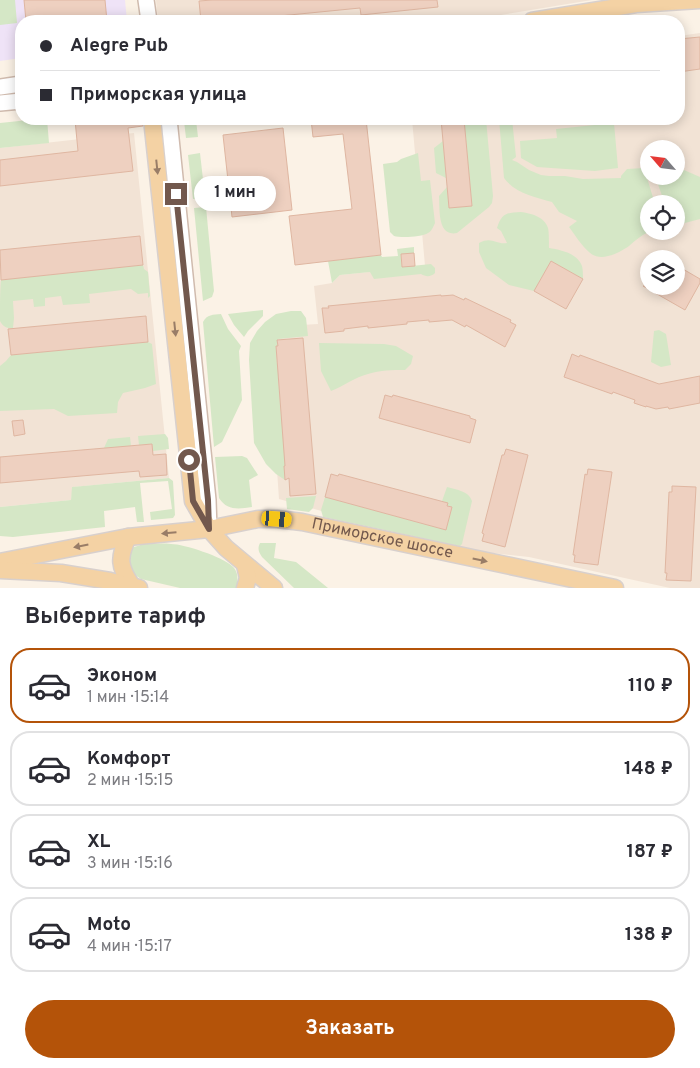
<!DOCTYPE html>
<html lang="ru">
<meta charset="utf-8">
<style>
body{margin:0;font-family:Overpass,sans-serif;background:#f7f7f7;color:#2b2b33;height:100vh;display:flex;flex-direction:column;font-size:19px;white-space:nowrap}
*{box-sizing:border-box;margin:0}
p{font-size:16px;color:#7c7c81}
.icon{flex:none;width:28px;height:28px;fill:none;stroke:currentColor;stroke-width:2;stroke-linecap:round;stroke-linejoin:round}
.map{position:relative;height:588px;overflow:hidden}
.drawer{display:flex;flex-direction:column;background:#fff;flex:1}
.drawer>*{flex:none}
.hud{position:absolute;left:15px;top:15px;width:670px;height:110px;border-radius:20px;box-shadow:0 2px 12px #0003;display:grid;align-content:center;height:110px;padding:0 25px;background:#fff}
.needle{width:32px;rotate:298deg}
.fabs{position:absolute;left:640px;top:140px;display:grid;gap:10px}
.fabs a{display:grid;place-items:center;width:45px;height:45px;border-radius:50%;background:#fff;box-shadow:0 2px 12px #0003;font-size:25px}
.end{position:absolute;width:22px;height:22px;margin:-11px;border:6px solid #72584d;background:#fff;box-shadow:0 0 0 2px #fff}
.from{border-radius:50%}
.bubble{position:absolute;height:35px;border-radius:18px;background:#fff;box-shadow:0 2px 12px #0003;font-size:16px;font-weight:700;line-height:35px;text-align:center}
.car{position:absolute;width:15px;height:30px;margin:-15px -8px;border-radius:6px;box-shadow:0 0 4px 1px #0007;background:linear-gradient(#f5c518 24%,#345 0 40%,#f5c518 0 76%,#345 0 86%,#f5c518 0)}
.hud b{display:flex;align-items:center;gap:18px;height:48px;font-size:19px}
.hud b+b{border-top:1px solid #e1e1e2}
.hud i{width:12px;height:12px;background:#2b2b33}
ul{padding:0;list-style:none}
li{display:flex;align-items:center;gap:15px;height:75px;margin:0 10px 8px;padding:0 15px;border:2px solid #e1e1e2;border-radius:20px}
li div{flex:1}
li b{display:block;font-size:19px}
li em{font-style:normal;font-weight:700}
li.current{border-color:#b45309}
li>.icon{width:45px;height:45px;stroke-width:1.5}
h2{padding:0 25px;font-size:22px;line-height:60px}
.cta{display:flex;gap:10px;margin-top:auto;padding:10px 25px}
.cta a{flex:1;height:58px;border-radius:30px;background:#b45309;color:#fff;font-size:20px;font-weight:700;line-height:58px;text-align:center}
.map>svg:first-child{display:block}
.residential{fill:#f2e3d5;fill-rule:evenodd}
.education{fill:#efe3f7}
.green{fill:#d5e7c6}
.building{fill:#eed0c0;stroke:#dfb6a1}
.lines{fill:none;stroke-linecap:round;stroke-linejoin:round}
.secondary-casing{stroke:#d0bbae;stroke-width:18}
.primary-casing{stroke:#d8d0cd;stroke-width:19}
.secondary{stroke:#fff;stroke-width:15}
.primary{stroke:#f4d2a4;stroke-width:16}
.oneway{fill:#997d67}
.route{stroke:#72584d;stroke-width:6}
.labels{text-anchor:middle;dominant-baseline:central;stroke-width:4;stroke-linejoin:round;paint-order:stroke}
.street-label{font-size:16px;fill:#72584d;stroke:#fef6ec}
</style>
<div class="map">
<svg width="700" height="588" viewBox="0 0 700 588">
<rect width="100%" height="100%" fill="#fbf2e6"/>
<path class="residential" d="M 156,0 L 592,0 L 483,18 L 445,21 L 158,21 Z
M 700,33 L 700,588 L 670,588 L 529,557 L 456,549 L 279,499 L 267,327 L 318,324 L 314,286 L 332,283 L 340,275 L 425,266 L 412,119 L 679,119 L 679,36 ZM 649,149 L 676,149 L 676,176 L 649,176 ZM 649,204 L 676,204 L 676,231 L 649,231 ZM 649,259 L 676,259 L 676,286 L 649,286 Z
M 134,133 L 169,478 L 73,487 L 71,500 L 0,507 L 0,148 Z"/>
<path class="education" d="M 0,0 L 125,0 L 127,21 L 21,21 L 21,58 L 0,61 Z"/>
<path class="green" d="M 0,0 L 15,0 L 17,23 L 0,25 Z
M 38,119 L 47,119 L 49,143 L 0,148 L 0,123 Z
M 464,119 L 486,119 L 493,196 L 492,203 L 489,207 L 457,233 C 437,237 440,209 439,196 L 447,187 L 449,208 L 472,206 Z
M 499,119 L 512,119 L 516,157 L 512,160 L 517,162 L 529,170 L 541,175 L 549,176 L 565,176 L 583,179 L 621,178 L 621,176 L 627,169 L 644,168 L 655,204 L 649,204 L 649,231 L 652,231 C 642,234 636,240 629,246 C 619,253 600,263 589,252 C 581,245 575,235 569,227 L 577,221 L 559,212 L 552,202 C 535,197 515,193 504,178 Z
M 196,120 L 198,137 L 186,138 L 184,121 Z
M 614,123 L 618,168 L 595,171 L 537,167 L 521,158 L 520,141 L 557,138 L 556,129 Z
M 443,141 L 446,178 L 436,173 L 434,148 Z
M 200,153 L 205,197 L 193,199 L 188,155 Z
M 418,153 L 421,181 L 430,180 L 435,223 C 433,227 432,231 428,233 C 422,237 401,238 394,236 L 390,232 L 383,164 L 397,162 L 401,159 Z
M 676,169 L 684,170 L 700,177 L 700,219 L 681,224 L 676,220 L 676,204 L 665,204 L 655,176 L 676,176 Z
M 206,207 L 214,291 L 212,297 L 203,301 L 194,208 Z
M 521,212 C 530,213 545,217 548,228 C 549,231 549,244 549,248 C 561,250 577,253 582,266 C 583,270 583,276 583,279 L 551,261 L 534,291 L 509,285 L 486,268 L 479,252 L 479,243 C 492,236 496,245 507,243 L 501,231 L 497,228 C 502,213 506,213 521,212 Z
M 414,247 L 414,253 L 401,255 L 402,267 L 431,264 L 435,268 L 435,273 C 431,277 426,277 421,274 L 374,279 L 370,272 L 340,275 L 332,283 L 328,261 L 381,255 L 382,257 L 398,256 L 397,249 Z
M 143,265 L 144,269 L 148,272 L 150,296 L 148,298 L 148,293 L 138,294 L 131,289 L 89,294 L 90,303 L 63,305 L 61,296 L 45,298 L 45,306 L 34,307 L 33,299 L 13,301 L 14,318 L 13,328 C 8,329 3,327 0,321 C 0,316 0,286 1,280 Z
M 263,310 L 263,316 L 248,331 L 244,337 L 234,325 L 228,314 Z
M 291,311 L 301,311 L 306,318 L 308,336 L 278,339 L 278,346 L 276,346 L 277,365 L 280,376 L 278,376 L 282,426 L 287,465 L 284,466 L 285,480 L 276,474 L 266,464 L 254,443 L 249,360 L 250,343 L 257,331 L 265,322 L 276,314 Z
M 221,314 L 228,329 L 241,346 L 239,351 L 242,400 L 222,442 L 214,447 L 203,322 C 207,314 213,315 221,314 Z
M 659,330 L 666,334 L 671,365 L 661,367 L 651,362 L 654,331 Z
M 148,342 L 152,344 L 156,384 L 145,388 L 123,393 L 118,402 L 117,413 L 68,416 L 54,409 L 0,411 L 0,366 L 6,361 L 11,355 Z
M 319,343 L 384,344 L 396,346 L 413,356 L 411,364 L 405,370 C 393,370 380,370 368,374 C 355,377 344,386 331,391 L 321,371 Z
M 165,434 L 168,438 L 169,449 L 153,451 L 152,444 L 139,445 L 138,436 Z
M 130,437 L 131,446 L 104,448 L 108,439 Z
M 242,456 L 247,458 L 258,475 L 249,480 L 252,507 C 239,509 227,511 219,498 L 215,457 Z
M 169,478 L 173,481 L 175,515 L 173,518 L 151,520 L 150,512 L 172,509 L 168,481 L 140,483 L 144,522 L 137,522 L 135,507 L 104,511 L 105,527 L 13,537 L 0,536 L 0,507 L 71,500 L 72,487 Z
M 447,487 C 457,490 469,491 472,501 L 462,544 L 460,546 L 323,517 L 321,510 L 325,497 L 446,530 L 452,507 L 447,506 L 448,503 L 442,501 Z
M 316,496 L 313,508 L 309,512 L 287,509 L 286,498 Z
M 260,543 L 276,543 L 274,558 L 296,562 L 328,588 L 294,588 L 262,557 C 259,552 257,549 260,543 Z
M 144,544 C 153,544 162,543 171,544 C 184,544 223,557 232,566 C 239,572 238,581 236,588 L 180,588 L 141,579 L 135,575 L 127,561 L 131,548 Z"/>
<path class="building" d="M 24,0 L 105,0 L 107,21 L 26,21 Z
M 212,0 L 437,0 L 438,7 L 361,15 L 360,8 L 229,21 L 201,21 L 199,1 Z
M 700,37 L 700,69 L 679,72 L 679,39 Z
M 88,119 L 142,119 L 143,126 L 128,128 L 133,171 L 0,186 L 0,160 L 78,151 L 75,120 Z
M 311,119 L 366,119 L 381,255 L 295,265 L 289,216 L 352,209 L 343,134 L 313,137 Z
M 441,119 L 464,119 L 472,206 L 449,208 Z
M 283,128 L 292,210 L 232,217 L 223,135 Z
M 140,236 L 143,265 L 1,280 L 0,250 Z
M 414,253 L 415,266 L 402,267 L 401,254 Z
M 551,261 L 583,279 L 566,309 L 534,291 Z
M 676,265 L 700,279 L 700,283 L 685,310 L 643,286 L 676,286 Z
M 441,295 L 441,296 L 453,295 L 464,300 L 465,298 L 511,320 L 510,322 L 516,325 L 505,347 L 466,325 L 465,327 L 452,320 L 429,322 L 429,320 L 407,322 L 407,324 L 368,328 L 368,326 L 344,329 L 344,331 L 325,333 L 322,308 L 329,308 L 328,306 Z
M 146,316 L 148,342 L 11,355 L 8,329 Z
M 303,338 L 316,494 L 290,496 L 289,478 L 285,480 L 284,466 L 285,466 L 276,346 L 278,346 L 277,340 Z
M 572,354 L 579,357 L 580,355 L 659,384 L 700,376 L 700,403 L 669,409 L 668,407 L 656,409 L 646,406 L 646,407 L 634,403 L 635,400 L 613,392 L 612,394 L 564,377 Z
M 385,395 L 392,397 L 393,395 L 470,416 L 470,418 L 476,420 L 470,443 L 379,418 Z
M 23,420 L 25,434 L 14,436 L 12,421 Z
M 152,444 L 153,455 L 166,454 L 167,475 L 140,477 L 139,471 L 0,483 L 0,457 Z
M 506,449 L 528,455 L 505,547 L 482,541 L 484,534 L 482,533 L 502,455 L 504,455 Z
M 588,469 L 612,472 L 598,565 L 574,562 L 575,555 L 573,555 L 585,474 L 587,475 Z
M 331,474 L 338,476 L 339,474 L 448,503 L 447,506 L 452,507 L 446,530 L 325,497 Z
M 672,486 L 696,487 L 691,581 L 666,580 L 667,573 L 665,573 L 669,492 L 672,492 Z"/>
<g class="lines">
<defs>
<path id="secondary" d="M 146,0 L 149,21
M 0,87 L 21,84
M 0,103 L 21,101
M 169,119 L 208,500 L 209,529"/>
<g id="primary">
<path d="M 532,21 L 636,4 L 700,0"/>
<path d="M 152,119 L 193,501 L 209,529 L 226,548 L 274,588"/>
<path d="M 128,537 C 118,558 119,567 132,586"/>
<path id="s1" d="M 0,562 L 128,537 L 209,529 L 258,519 L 277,519 L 302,522 L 615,588"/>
<path d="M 0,570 L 61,573 L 110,581 L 139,588"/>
<path d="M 245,588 L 248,578 L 245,565"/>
</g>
</defs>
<use href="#secondary" class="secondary-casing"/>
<use href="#primary" class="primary-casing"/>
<use href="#secondary" class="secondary"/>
<use href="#primary" class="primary"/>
</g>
<defs><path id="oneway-solid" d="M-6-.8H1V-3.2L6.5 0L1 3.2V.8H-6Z" transform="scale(1.25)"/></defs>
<g class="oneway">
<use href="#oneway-solid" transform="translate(157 167) rotate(84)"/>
<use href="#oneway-solid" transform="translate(175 329) rotate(84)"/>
<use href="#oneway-solid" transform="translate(169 533) rotate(175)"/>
<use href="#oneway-solid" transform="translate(81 546) rotate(169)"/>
<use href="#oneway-solid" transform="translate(480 560) rotate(12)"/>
</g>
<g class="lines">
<path class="route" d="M 176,194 L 208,500 L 209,529 L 193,501 L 189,460"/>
</g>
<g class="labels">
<g class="street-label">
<text stroke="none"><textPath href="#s1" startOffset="388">Приморское шоссе</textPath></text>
</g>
</g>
</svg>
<div class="fabs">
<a><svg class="needle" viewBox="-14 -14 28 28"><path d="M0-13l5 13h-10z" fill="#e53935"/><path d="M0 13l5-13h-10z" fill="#7c7c81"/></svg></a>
<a><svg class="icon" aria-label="locate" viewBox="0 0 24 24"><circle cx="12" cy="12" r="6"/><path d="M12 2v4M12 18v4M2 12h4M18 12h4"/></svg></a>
<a><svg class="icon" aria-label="layers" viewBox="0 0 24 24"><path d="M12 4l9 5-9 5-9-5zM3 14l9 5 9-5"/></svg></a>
</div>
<i class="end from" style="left:189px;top:460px"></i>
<i class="end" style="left:176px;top:194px"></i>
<div class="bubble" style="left:194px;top:176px;width:82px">1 мин</div>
<i class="car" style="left:277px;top:519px;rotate:95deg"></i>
<div class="hud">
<b><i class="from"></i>Alegre Pub</b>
<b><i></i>Приморская улица</b>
</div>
</div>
<section class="drawer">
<h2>Выберите тариф</h2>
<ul>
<li class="current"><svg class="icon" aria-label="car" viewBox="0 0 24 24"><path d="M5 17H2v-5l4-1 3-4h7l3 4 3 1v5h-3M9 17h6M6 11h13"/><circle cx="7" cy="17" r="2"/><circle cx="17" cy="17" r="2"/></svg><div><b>Эконом</b><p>1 мин · 15:14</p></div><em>110 ₽</em></li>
<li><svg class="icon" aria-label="car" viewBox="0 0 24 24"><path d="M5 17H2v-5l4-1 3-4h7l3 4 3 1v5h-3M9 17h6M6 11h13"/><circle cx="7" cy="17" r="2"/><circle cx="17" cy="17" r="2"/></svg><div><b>Комфорт</b><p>2 мин · 15:15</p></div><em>148 ₽</em></li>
<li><svg class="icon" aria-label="car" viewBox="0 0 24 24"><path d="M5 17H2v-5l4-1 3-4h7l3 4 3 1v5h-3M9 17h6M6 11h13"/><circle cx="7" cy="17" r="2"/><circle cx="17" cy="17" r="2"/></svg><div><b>XL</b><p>3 мин · 15:16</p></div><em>187 ₽</em></li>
<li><svg class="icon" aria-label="car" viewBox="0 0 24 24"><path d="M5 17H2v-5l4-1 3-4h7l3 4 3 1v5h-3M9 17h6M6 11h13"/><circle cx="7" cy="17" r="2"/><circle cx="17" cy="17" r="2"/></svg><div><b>Moto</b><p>4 мин · 15:17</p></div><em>138 ₽</em></li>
</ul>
<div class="cta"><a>Заказать</a></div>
</section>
